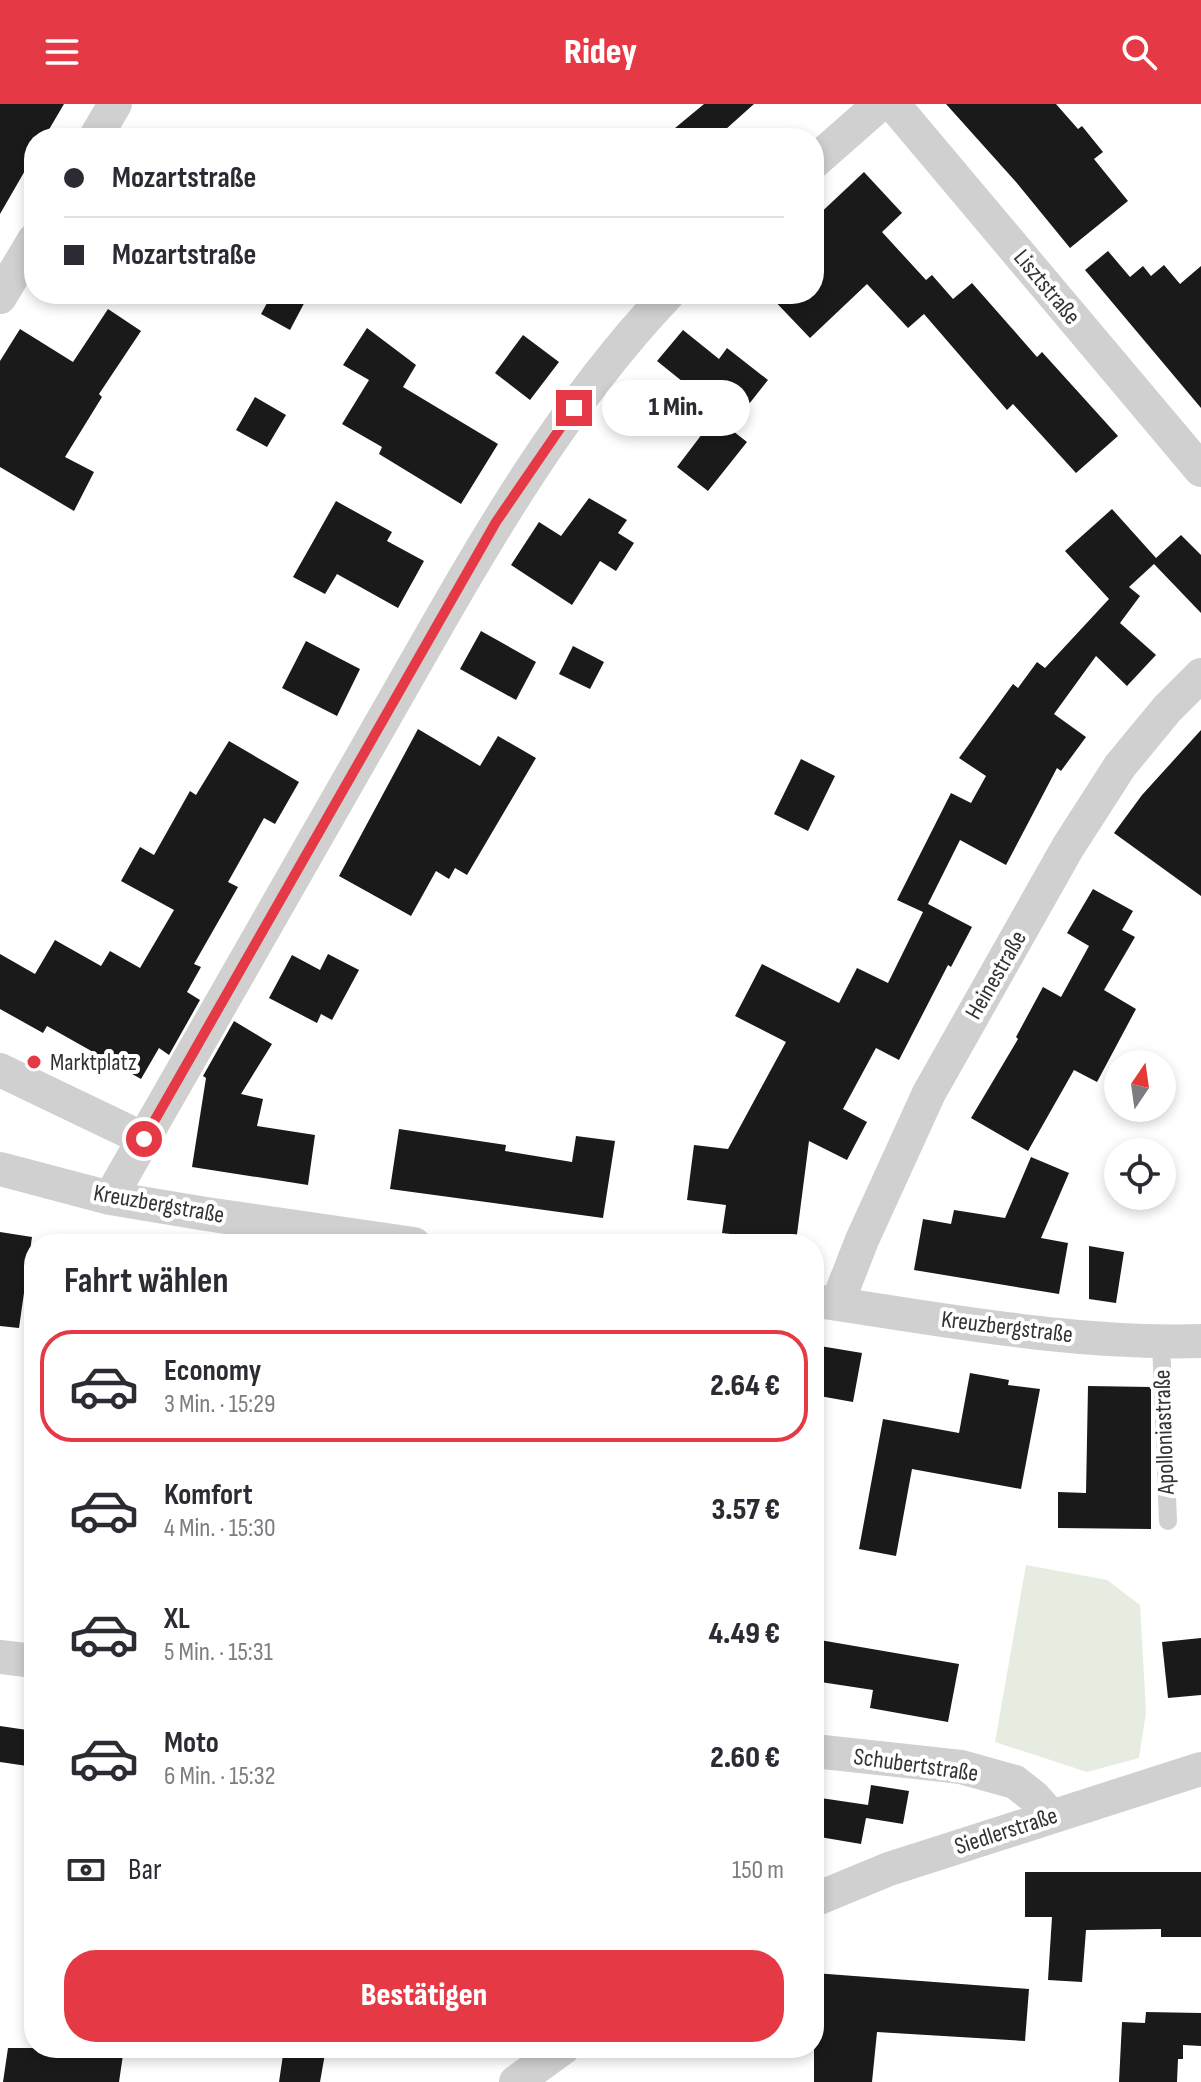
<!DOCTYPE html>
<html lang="de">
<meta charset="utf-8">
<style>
body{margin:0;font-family:"Sofia Sans Condensed",sans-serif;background:#f2f2f3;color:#2b2b33;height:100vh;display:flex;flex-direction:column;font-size:30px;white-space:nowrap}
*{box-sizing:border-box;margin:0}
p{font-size:26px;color:#7c7c81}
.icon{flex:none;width:44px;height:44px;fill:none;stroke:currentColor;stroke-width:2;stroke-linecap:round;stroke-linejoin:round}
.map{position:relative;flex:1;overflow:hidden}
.side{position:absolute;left:24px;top:1130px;width:800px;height:824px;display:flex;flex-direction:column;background:#fff;border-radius:32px;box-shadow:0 4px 12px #0003}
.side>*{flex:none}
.guide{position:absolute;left:24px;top:24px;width:800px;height:176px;border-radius:32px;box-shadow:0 4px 12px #0003;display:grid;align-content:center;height:176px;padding:0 40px;background:#fff}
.needle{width:52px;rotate:13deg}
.buttons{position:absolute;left:1104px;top:946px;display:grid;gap:16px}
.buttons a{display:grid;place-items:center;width:72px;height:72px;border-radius:50%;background:#fff;box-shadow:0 4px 12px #0003;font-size:40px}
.end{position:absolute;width:36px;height:36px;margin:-18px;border:10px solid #e63946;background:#fff;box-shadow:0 0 0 4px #fff}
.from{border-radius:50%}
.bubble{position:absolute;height:56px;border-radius:28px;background:#fff;box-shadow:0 4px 12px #0003;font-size:26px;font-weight:800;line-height:56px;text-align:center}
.guide b{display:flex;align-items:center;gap:28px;height:76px;font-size:30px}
.guide b+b{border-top:2px solid #e1e1e2}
.guide i{width:20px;height:20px;background:#2b2b33}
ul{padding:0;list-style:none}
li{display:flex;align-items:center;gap:24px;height:112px;margin:0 16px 12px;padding:0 24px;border:4px solid transparent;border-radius:32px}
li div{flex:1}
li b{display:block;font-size:30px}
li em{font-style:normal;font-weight:800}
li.current{border-color:#e63946}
li>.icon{width:72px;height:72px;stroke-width:1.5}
h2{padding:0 40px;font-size:36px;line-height:96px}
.pay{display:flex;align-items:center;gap:20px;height:88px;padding:0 40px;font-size:30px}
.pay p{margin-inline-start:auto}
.action{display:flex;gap:16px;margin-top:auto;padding:16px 40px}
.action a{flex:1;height:92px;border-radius:32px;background:#e63946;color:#fff;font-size:32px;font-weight:800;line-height:92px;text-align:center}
header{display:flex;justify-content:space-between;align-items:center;height:104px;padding:0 40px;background:#e63946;color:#fff;font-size:36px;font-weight:800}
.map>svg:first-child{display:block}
.green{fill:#e6ecdf}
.building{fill:#1a1a1a}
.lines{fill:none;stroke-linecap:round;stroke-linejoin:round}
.lane{stroke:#d0d0d0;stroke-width:18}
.street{stroke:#d0d0d0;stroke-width:34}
.route{stroke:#e63946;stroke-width:10}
.poi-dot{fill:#e63946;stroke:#fff;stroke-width:3}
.labels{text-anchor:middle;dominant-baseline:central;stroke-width:8;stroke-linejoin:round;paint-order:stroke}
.street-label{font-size:24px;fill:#333;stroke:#fff}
.poi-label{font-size:24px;fill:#333;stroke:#fff;text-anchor:start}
</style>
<header><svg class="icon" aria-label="menu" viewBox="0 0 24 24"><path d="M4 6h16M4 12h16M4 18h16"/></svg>Ridey<svg class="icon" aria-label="search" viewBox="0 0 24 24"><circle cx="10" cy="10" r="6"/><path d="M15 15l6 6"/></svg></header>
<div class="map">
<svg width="1201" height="1978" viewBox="0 0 1201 1978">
<rect width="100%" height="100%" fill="#fff"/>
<path class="green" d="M 1026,1461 L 1107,1476 L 1140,1501 L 1146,1608 L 1139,1654 L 1087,1668 L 995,1638 Z"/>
<path class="building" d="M 0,0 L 64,0 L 44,34 L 34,34 L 34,51 L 0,110 Z
M 704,0 L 754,0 L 716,34 L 663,34 Z
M 946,0 L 1056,0 L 1078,25 L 1082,22 L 1103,48 L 1094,55 L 1128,97 L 1070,144 L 1016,78 Z
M 864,68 L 902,109 L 882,128 L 926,176 L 932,171 L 953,195 L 972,179 L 1037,253 L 1042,248 L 1118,332 L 1076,369 L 1013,300 L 1007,306 L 924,210 L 908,224 L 867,180 L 810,234 L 768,190 L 814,190 L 814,115 Z
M 1108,147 L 1130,173 L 1143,162 L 1151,172 L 1164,161 L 1180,180 L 1201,162 L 1201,304 L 1085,166 Z
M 272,190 L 309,190 L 290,226 L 261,210 Z
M 108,205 L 141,227 L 99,290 L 102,293 L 65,353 L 94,368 L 74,407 L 0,363 L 0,257 L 20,225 L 73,258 Z
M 367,224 L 416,261 L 403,283 L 498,340 L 461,400 L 379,350 L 382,343 L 342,320 L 369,276 L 343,261 Z
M 683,226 L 719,255 L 727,244 L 768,276 L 734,319 L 657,257 Z
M 523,231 L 559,258 L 530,296 L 495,269 Z
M 255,293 L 286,311 L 267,343 L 236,326 Z
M 715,313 L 747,338 L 708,387 L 677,363 Z
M 589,394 L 627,416 L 618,429 L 634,439 L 616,467 L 600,457 L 572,501 L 511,461 L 539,418 L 561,432 Z
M 336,397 L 392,428 L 387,437 L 424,457 L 398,504 L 337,470 L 325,490 L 293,473 Z
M 1112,405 L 1156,454 L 1181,431 L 1201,451 L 1201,509 L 1154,460 L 1129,483 L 1140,492 L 1120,519 L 1156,551 L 1127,582 L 1096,552 L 1054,610 L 1086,633 L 1061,667 L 1057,664 L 1006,761 L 960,736 L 928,800 L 972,823 L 951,863 L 948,861 L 899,956 L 876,944 L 843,1005 L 867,1018 L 847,1056 L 809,1037 L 796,1138 L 722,1129 L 726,1101 L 687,1096 L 694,1041 L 728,1045 L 786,938 L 735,912 L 762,860 L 839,899 L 857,864 L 888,879 L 923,808 L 897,796 L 951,689 L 971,699 L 986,672 L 959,654 L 1013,580 L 1018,584 L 1037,558 L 1045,564 L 1109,495 L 1065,447 Z
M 481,527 L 536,558 L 516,596 L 460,565 Z
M 306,537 L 360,565 L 337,612 L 282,584 Z
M 573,542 L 604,558 L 590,585 L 559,570 Z
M 418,625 L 480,662 L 498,632 L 536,654 L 467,771 L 455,764 L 449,775 L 436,767 L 411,812 L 339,772 Z
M 1201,626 L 1201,792 L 1114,729 L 1142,691 Z
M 229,637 L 299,678 L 275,720 L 264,714 L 228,778 L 238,783 L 194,860 L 201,863 L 187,888 L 200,896 L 169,951 L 159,944 L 141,975 L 47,922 L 43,929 L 0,905 L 0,850 L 35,870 L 55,836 L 101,862 L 110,847 L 140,864 L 174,806 L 121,777 L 140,743 L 154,751 L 190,687 L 196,691 Z
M 801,655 L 835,672 L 808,727 L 774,710 Z
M 1093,785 L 1133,807 L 1122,826 L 1135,833 L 1104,886 L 1136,905 L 1097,978 L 1074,966 L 1028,1047 L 971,1014 L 1018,935 L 1016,933 L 1043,883 L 1061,893 L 1089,842 L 1067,829 Z
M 328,850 L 359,866 L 332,916 L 321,910 L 317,919 L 269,894 L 292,851 L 320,866 Z
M 234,917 L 272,940 L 241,990 L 263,995 L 257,1022 L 315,1031 L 308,1081 L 192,1063 L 206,974 L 203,972 Z
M 399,1025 L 506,1041 L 505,1047 L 572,1058 L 576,1032 L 615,1037 L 603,1114 L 390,1085 Z
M 1031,1053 L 1069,1069 L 1041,1134 L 1068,1139 L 1059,1190 L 914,1166 L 923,1115 L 951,1120 L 954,1106 L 1005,1114 Z
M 0,1128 L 32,1133 L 19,1224 L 0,1222 Z
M 1089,1142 L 1124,1148 L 1116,1199 L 1089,1195 Z
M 814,1241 L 862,1249 L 853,1298 L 814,1291 Z
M 970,1269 L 1009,1276 L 1008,1281 L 1040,1285 L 1021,1385 L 912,1365 L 896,1452 L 859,1445 L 883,1315 L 959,1329 Z
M 1088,1282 L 1151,1283 L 1151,1425 L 1058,1424 L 1058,1388 L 1086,1389 Z
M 1201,1534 L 1201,1591 L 1168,1594 L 1162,1538 Z
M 814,1535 L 959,1560 L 948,1618 L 870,1604 L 873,1586 L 814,1577 Z
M 0,1622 L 34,1627 L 34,1663 L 0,1658 Z
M 871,1681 L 909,1687 L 903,1720 L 866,1714 L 861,1740 L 814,1732 L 814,1693 L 868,1701 Z
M 1025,1768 L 1201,1768 L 1201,1833 L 1161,1833 L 1161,1825 L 1086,1826 L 1082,1878 L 1048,1876 L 1052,1813 L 1025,1813 Z
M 814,1869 L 1029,1885 L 1025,1937 L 877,1928 L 872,1978 L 814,1978 Z
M 1146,1908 L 1201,1909 L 1201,1942 L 1183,1941 L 1183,1955 L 1178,1955 L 1177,1978 L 1119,1978 L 1122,1918 L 1145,1919 Z
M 8,1944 L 124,1944 L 119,1978 L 3,1978 Z
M 284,1944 L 326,1944 L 320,1978 L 279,1978 Z"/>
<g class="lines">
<path class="lane" d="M 1161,1238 L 1168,1417"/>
<path class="street" d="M 893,0 L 1201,366
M 95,34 L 115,0
M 814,58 L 880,0
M 0,193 L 34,136
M 0,966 L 144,1035
M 0,1065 L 110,1094 L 206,1110 L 414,1140
M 110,1094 C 201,934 292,775 383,616 C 468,468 550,314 668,190
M 816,1197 C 943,1215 1072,1241 1201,1237
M 837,1200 L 862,1136 L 929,989 L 1068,743 L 1120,662 L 1167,605 L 1201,571
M 0,1553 L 34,1557
M 814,1647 L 961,1663 L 1015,1678 L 1034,1693 L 1051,1712
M 814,1796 L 889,1765 L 1201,1665
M 516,1978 L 563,1944"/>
</g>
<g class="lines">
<path class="route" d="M 144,1035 L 496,418 L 574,304"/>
</g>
<circle class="poi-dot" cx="34" cy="958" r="8"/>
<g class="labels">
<g class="street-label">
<text transform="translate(1047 183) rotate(50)">Lisztstraße</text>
<text transform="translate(996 871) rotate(-60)">Heinestraße</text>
<text transform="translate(159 1100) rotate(10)">Kreuzbergstraße</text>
<text transform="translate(1007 1223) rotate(7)">Kreuzbergstraße</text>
<text transform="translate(1164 1328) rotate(-92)">Apolloniastraße</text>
<text transform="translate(916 1661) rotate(8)">Schubertstraße</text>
<text transform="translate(1006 1727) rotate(-18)">Siedlerstraße</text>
</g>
<g class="poi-label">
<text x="50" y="958">Marktplatz</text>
</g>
</g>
</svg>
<div class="buttons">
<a><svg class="needle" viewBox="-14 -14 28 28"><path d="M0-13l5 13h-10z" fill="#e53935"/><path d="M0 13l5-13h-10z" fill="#7c7c81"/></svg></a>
<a><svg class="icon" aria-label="locate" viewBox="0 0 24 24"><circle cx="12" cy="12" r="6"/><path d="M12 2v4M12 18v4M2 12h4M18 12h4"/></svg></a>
</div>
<i class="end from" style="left:144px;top:1035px"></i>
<i class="end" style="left:574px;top:304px"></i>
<div class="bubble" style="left:602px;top:276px;width:148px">1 Min.</div>
<div class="guide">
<b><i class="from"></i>Mozartstraße</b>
<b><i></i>Mozartstraße</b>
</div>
<section class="side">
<h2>Fahrt wählen</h2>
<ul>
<li class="current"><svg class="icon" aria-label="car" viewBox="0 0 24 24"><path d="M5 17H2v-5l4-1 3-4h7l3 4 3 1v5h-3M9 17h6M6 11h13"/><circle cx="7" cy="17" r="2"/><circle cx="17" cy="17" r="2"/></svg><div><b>Economy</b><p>3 Min. · 15:29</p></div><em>2.64 €</em></li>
<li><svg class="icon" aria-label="car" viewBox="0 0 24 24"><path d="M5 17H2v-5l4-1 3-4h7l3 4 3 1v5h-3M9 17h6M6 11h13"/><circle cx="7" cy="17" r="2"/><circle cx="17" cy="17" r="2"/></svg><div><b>Komfort</b><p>4 Min. · 15:30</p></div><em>3.57 €</em></li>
<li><svg class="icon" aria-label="car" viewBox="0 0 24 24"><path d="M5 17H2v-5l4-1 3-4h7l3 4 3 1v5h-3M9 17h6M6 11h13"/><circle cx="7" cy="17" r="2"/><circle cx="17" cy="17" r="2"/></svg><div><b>XL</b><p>5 Min. · 15:31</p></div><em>4.49 €</em></li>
<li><svg class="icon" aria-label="car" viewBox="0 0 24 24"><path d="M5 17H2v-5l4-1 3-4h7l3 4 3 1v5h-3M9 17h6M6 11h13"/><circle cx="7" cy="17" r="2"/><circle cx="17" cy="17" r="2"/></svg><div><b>Moto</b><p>6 Min. · 15:32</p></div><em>2.60 €</em></li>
</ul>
<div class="pay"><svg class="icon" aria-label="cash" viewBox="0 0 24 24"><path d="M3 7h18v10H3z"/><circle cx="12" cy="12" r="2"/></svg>Bar<p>150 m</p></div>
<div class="action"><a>Bestätigen</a></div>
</section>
</div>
